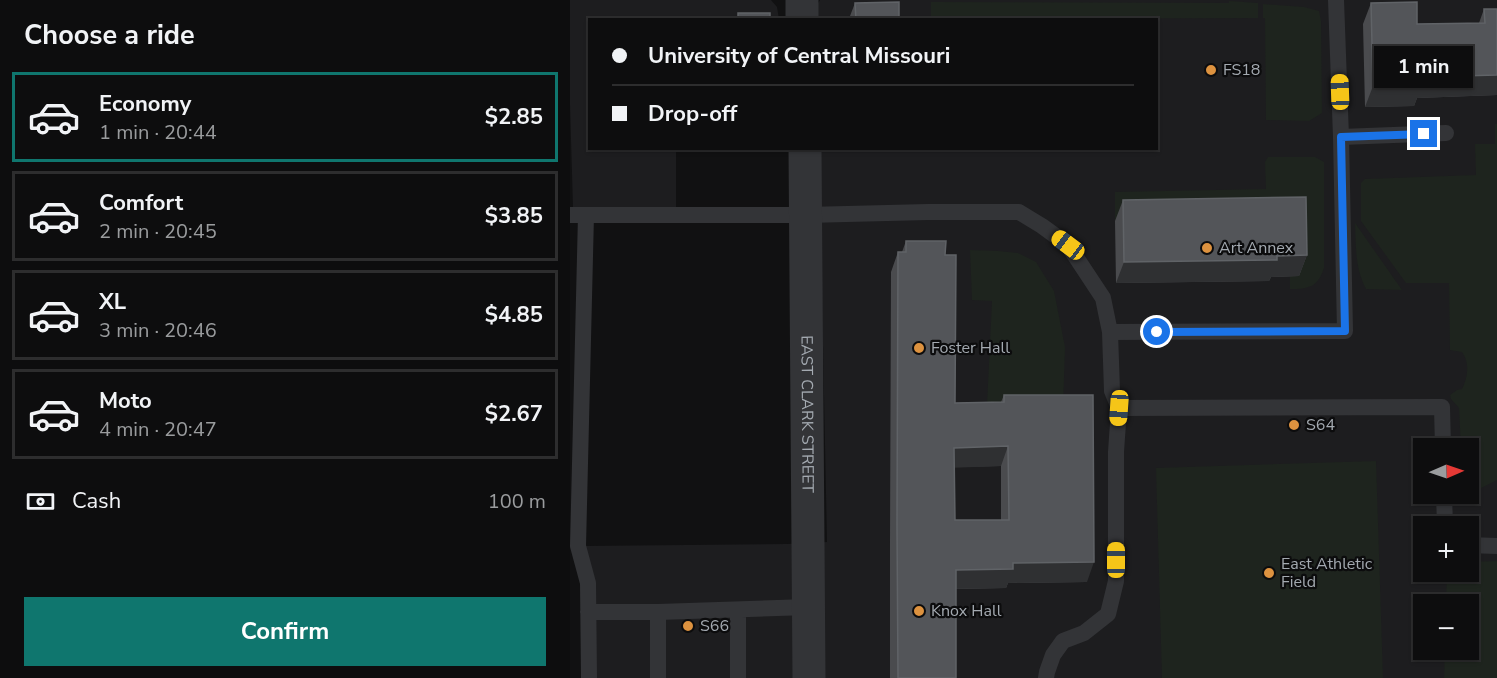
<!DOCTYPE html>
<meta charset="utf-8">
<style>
body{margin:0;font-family:"Nunito Sans",sans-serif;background:#161617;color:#f1f3f6;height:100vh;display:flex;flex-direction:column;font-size:22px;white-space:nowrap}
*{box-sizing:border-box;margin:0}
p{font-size:20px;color:#9a9c9e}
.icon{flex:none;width:33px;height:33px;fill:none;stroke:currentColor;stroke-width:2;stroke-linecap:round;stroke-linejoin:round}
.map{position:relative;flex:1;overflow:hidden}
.sheet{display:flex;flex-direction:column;background:#0d0d0e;width:570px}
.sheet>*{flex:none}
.banner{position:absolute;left:18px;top:18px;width:570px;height:132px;border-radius:0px;box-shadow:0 2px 4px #0004,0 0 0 2px #2d2d2e;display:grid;align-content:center;height:132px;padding:0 24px;background:#0d0d0e}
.needle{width:39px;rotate:88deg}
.fabs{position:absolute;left:843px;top:438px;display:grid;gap:12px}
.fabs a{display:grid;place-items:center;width:66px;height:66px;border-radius:0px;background:#0d0d0e;box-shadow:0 2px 4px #0004,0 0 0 2px #2d2d2e;font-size:30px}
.end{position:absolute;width:27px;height:27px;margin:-14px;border:8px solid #1a73e8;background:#fff;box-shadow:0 0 0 3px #fff}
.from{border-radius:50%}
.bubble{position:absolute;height:42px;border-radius:0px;background:#0d0d0e;box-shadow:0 2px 4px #0004,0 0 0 2px #2d2d2e;font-size:20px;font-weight:700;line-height:42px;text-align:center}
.car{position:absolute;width:18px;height:36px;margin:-18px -9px;border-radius:8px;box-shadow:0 0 4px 2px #0007;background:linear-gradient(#f5c518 24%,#345 0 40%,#f5c518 0 76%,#345 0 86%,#f5c518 0)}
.banner b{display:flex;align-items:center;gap:21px;height:57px;font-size:22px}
.banner b+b{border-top:2px solid #2d2d2e}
.banner i{width:15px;height:15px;background:#f1f3f6}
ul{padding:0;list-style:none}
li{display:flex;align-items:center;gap:18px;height:90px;margin:0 12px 9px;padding:0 12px;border:3px solid #2d2d2e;border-radius:0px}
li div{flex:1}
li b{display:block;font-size:22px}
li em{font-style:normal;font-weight:700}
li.current{border-color:#0f766e}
li>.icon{width:54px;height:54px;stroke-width:1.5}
h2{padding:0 24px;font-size:27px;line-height:72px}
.pay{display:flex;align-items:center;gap:15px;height:66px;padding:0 24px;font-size:22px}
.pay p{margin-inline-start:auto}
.action{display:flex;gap:12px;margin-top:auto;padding:12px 24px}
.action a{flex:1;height:69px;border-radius:0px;background:#0f766e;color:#fff;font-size:24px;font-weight:700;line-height:69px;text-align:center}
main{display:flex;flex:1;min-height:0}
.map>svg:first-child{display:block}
.built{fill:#1d1d1f;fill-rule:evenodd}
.green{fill:#1e241e}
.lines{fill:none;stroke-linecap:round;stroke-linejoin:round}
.service{stroke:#333437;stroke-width:16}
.tertiary{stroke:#333437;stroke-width:33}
.wall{fill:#4a4b4e;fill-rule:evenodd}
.shaded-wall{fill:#2f3032}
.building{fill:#535559;stroke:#606367;stroke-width:1.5;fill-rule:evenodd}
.route{stroke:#1a73e8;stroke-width:8}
.poi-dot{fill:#dd923f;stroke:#0c0c0d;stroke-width:2}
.labels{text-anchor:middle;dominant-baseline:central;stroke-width:4.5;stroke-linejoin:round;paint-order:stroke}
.poi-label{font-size:16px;fill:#a4aab1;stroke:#0c0c0d;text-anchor:start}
.street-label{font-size:16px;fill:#a4aab1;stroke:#0c0c0d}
</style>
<main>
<section class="sheet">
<h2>Choose a ride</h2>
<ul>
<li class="current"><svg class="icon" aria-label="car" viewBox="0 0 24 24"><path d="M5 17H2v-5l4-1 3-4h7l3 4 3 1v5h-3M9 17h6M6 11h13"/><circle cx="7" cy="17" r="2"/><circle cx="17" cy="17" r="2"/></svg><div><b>Economy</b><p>1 min · 20:44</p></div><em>$2.85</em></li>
<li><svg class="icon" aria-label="car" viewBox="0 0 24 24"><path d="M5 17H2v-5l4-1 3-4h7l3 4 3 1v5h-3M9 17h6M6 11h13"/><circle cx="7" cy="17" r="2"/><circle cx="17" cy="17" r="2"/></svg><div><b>Comfort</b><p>2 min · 20:45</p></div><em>$3.85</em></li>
<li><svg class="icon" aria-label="car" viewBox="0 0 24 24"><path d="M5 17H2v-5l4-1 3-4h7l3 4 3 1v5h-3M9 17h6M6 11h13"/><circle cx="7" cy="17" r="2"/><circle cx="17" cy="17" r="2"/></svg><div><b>XL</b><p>3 min · 20:46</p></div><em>$4.85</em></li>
<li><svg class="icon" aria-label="car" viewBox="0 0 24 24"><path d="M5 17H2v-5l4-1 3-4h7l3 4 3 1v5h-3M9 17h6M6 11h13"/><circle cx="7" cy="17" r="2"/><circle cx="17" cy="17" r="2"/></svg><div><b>Moto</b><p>4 min · 20:47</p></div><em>$2.67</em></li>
</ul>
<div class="pay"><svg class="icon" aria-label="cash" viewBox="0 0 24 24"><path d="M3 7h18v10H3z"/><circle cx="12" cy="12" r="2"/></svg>Cash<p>100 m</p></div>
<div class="action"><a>Confirm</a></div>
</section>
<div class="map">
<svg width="927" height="678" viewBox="0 0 927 678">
<rect width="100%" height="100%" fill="#111112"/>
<path class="built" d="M 0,0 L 201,0 L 207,7 L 209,19 L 20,20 L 20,148 L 106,149 L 106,210 L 3,208 L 0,105 Z
M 250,0 L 927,0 L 927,678 L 14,678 L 14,546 L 217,544 L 257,542 L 249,149 L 586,148 L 586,20 L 245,19 L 247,5 ZM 854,448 L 898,448 L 898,494 L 854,494 ZM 854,526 L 898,526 L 898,572 L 854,572 ZM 854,604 L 898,604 L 898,650 L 854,650 Z"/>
<path class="green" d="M 659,1 L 688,3 L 688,18 L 361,19 L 361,2 L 659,3 Z
M 693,4 L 734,7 L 749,11 L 751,21 L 752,113 L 739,121 L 696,120 L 695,18 L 693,18 Z
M 925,124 L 927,124 L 927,480 L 897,495 L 893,495 L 892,494 L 898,494 L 898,448 L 891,448 L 889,408 L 881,399 L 880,395 L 887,390 L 892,389 C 898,377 900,363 892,352 L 880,350 L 879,283 L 836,283 L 791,221 L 791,183 L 795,179 L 906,175 L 905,144 L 925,144 Z
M 698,157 L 745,157 L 754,162 L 754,268 C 748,287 739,289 720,289 L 720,276 L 729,275 L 728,218 L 545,221 L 545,192 L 696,189 L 695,162 Z
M 785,223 L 832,290 L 796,289 C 785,268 786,247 785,223 Z
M 400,250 L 428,251 L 448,253 L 466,262 L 484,291 L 495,347 L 493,409 L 417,405 L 422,301 L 402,300 Z
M 806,461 L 813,678 L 592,678 L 586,468 Z
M 927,561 L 927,678 L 874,678 L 875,650 L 898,650 L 898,604 L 876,604 L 877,572 L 898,572 L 899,562 Z"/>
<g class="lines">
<path class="service" d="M 771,137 L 876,133
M 0,215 L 236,215 L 358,212 L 449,212 L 472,226 L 498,245 L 533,298 L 540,332 L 542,391 L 549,408 L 872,407 L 873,448
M 16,215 L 8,546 L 18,583 L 19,678
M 540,332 L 775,331 L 771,137 L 766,0
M 874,494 L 875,526
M 898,545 L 927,546
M 168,610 L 168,678
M 18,612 L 88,612 L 238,607
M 88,678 L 88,612
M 476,678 L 477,672 L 483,655 L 493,641 L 514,633 L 538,614 L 546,581 L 546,452 L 549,408"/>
<g class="tertiary">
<path d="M 232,0 L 232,20"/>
<path id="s1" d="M 235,148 L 239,678"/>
</g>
</g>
<path class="wall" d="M 285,3 L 329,20 L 280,20 L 280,16 Z
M 801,3 L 847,24 L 909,23 L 914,9 L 927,9 L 927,95 L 847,98 L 844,106 L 795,107 L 793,24 Z
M 553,200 L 737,255 L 729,276 L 701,277 L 699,281 L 546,283 L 545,221 Z
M 336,241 L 375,255 L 385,403 L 431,402 L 434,395 L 517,582 L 438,583 L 436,588 L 386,589 L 386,678 L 320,678 L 320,543 L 321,272 L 328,252 L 332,252 ZM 431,466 L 431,520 L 385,520 L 384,467 Z"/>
<path class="shaded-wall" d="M 927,75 L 927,95 L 847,98 L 844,106 L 795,107 L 803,86 L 852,77 Z
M 737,255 L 729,276 L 701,277 L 699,281 L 546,283 L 554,262 Z
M 438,446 L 431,466 L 377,468 L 384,448 Z
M 524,562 L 517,582 L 438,583 L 436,588 L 378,589 L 386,570 L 443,563 Z"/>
<path class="building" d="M 329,2 L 329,20 L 286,20 L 285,3 Z
M 847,2 L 847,24 L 915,23 L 914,9 L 927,9 L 927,75 L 852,77 L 852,85 L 803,86 L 801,3 Z
M 168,13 L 200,13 L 200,20 L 156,20 L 168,19 Z
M 736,197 L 737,255 L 707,256 L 707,260 L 554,262 L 553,200 Z
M 336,241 L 376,241 L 375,255 L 386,255 L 385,403 L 434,402 L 434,395 L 523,395 L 524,562 L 443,563 L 443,569 L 386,570 L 386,678 L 328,678 L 327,524 L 328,252 L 336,252 ZM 438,446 L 439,520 L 385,520 L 384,448 Z"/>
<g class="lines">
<path class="route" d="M 587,332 L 775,331 L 771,137 L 854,134"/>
</g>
<g class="poi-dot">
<circle cx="641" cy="70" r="6"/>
<circle cx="637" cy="248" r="6"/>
<circle cx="349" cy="348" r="6"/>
<circle cx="724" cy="425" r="6"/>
<circle cx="699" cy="573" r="6"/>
<circle cx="349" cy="611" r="6"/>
<circle cx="118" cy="626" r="6"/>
</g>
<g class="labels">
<g class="poi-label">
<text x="653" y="70">FS18</text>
<text x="649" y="248">Art Annex</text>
<text x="361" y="348">Foster Hall</text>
<text x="736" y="425">S64</text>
<text x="711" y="564">East Athletic<tspan x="711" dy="18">Field</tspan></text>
<text x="361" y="611">Knox Hall</text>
<text x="130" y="626">S66</text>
</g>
<g class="street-label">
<text stroke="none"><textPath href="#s1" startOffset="266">EAST CLARK STREET</textPath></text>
</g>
</g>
</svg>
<div class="fabs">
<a><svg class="needle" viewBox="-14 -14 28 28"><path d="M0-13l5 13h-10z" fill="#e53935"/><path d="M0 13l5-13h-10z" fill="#9a9c9e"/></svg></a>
<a>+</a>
<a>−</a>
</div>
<i class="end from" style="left:587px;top:332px"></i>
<i class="end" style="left:854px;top:134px"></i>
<div class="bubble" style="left:804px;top:46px;width:99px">1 min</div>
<i class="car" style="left:770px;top:92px;rotate:358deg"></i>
<i class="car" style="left:498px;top:245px;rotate:307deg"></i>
<i class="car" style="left:549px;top:408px;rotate:184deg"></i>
<i class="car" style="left:546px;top:560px;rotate:0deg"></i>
<div class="banner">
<b><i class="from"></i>University of Central Missouri</b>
<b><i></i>Drop-off</b>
</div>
</div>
</main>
